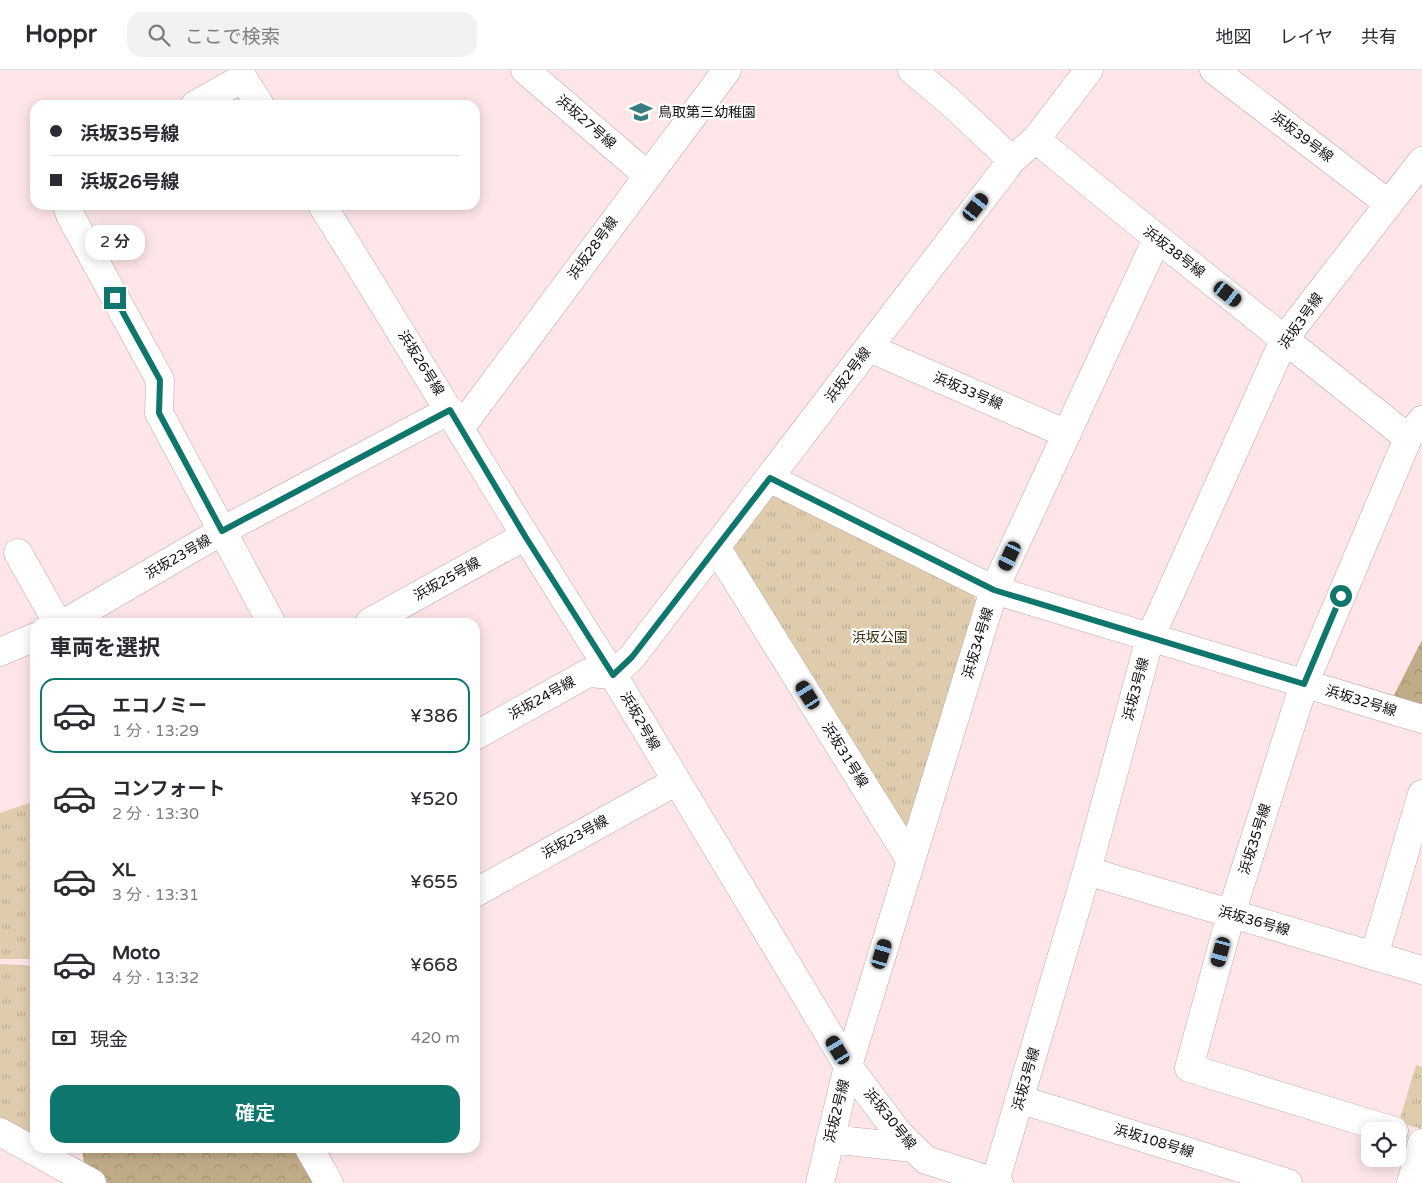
<!DOCTYPE html>
<html lang="ja">
<meta charset="utf-8">
<style>
body{margin:0;font-family:"Varela Round","Noto Sans JP",sans-serif;background:#f2f2f3;color:#2b2b33;height:100vh;display:flex;flex-direction:column;font-size:19px;white-space:nowrap}
*{box-sizing:border-box;margin:0}
p{font-size:16px;color:#7c7c81}
.icon{flex:none;width:28px;height:28px;fill:none;stroke:currentColor;stroke-width:2;stroke-linecap:round;stroke-linejoin:round}
.map{position:relative;flex:1;overflow:hidden}
.drawer{position:absolute;left:30px;top:548px;width:450px;height:535px;display:flex;flex-direction:column;background:#fff;border-radius:15px;box-shadow:0 2px 12px #0003}
.drawer>*{flex:none}
.hud{position:absolute;left:30px;top:30px;width:450px;height:110px;border-radius:15px;box-shadow:0 2px 12px #0003;display:grid;align-content:center;height:110px;padding:0 20px;background:#fff}
.fabs{position:absolute;left:1361px;top:1052px;display:grid;gap:10px}
.fabs a{display:grid;place-items:center;width:45px;height:45px;border-radius:10px;background:#fff;box-shadow:0 2px 12px #0003;font-size:25px}
.end{position:absolute;width:22px;height:22px;margin:-11px;border:6px solid #0f766e;background:#fff;box-shadow:0 0 0 2px #fff}
.from{border-radius:50%}
.bubble{position:absolute;height:35px;border-radius:15px;background:#fff;box-shadow:0 2px 12px #0003;font-size:16px;font-weight:600;line-height:35px;text-align:center}
.car{position:absolute;width:15px;height:30px;margin:-15px -8px;border-radius:6px;box-shadow:0 0 4px 1px #0007;background:linear-gradient(#222 24%,#8ab4d8 0 40%,#222 0 76%,#8ab4d8 0 86%,#222 0)}
.hud b{display:flex;align-items:center;gap:18px;height:48px;font-size:19px}
.hud b+b{border-top:1px solid #e1e1e2}
.hud i{width:12px;height:12px;background:#2b2b33}
ul{padding:0;list-style:none}
li{display:flex;align-items:center;gap:15px;height:75px;margin:0 10px 8px;padding:0 10px;border:2px solid transparent;border-radius:15px}
li div{flex:1}
li b{display:block;font-size:19px}
li em{font-style:normal;font-weight:600}
li.selected{border-color:#0f766e}
li>.icon{width:45px;height:45px;stroke-width:1.5}
h2{padding:0 20px;font-size:22px;line-height:60px}
.pay{display:flex;align-items:center;gap:12px;height:55px;padding:0 20px;font-size:19px}
.pay p{margin-inline-start:auto}
.button{display:flex;gap:10px;margin-top:auto;padding:10px 20px}
.button a{flex:1;height:58px;border-radius:15px;background:#0f766e;color:#fff;font-size:20px;font-weight:600;line-height:58px;text-align:center}
header{display:flex;align-items:center;gap:30px;box-sizing:border-box;height:70px;padding:0 25px;background:#fff;border-bottom:1px solid #e1e1e2}
header strong{font-size:24px}
nav{display:flex;gap:28px;margin-inline-start:auto;font-size:18px}
.search{width:350px;height:45px;background:#f2f2f3;display:flex;align-items:center;gap:12px;box-sizing:border-box;padding:0 18px;border-radius:15px;color:#7c7c81;font-size:19px}
.map>svg:first-child{display:block}
.grass{fill:url(#grass-tufts)}
.forest{fill:url(#forest-crowns)}
.lines{fill:none;stroke-linecap:round;stroke-linejoin:round}
.minor-casing{stroke:#bda7a9;stroke-width:29}
.minor{stroke:#fff;stroke-width:28}
.route{stroke:#0f766e;stroke-width:6}
.labels{text-anchor:middle;dominant-baseline:central;stroke-width:4.5;stroke-linejoin:round;paint-order:stroke}
.poi-label{font-size:14px;fill:#150e0f;stroke:#fff;text-anchor:start}
.street-label{font-size:14px;fill:#150e0f;stroke:#fff}
.park-label{font-size:14px;fill:#382909;stroke:#fff}
</style>
<header>
<strong>Hoppr</strong>
<div class="search"><svg class="icon" aria-label="search" viewBox="0 0 24 24"><circle cx="10" cy="10" r="6"/><path d="M15 15l6 6"/></svg>ここで検索</div>
<nav><a>地図</a><a>レイヤ</a><a>共有</a></nav>
</header>
<div class="map">
<svg width="1422" height="1113" viewBox="0 0 1422 1113">
<defs>
<pattern id="grass-tufts" width="24" height="20" patternUnits="userSpaceOnUse" patternTransform="scale(1.25)"><rect width="24" height="20" fill="#deccad"/><path d="M3 7l-1-3M5 7V3M7 7l1-3M15 17l-1-3M17 17v-4M19 17l1-3" fill="none" stroke="#beae94"/></pattern>
<pattern id="forest-crowns" width="20" height="18" patternUnits="userSpaceOnUse" patternTransform="scale(1.25)"><rect width="20" height="18" fill="#bfab87"/><path d="M2 6a3 3 0 1 1 6 0M12 15a3 3 0 1 1 6 0" fill="none" stroke="#a39273"/></pattern>
</defs>
<rect width="100%" height="100%" fill="#fee6e8"/>
<path class="grass" d="M 768,422 L 970,520 L 976,530 L 912,753 L 900,756 L 733,485 L 733,469 Z
M 35,731 L 35,889 L 0,889 L 0,743 Z
M 0,894 L 35,896 L 35,1072 L 0,1054 Z
M 1416,995 L 1422,997 L 1422,1059 L 1399,1052 Z"/>
<path class="forest" d="M 1422,570 L 1422,638 L 1393,627 Z
M 82,1078 L 300,1078 L 320,1113 L 108,1113 L 85,1100 Z"/>
<g class="lines">
<defs>
<path id="minor" d="M 525,0 L 647,105
M 912,0 L 949,31 L 1012,90
M 1214,0 L 1389,134
M 195,35 L 243,8 L 260,35
M 1036,69 C 1158,171 1284,268 1408,368
M 67,135 L 70,145 L 160,310 L 159,343 L 271,552
M 322,135 C 420,291 513,450 613,605
M 869,278 L 1067,364
M 461,357 L 727,0
M 769,408 L 994,520 L 1422,649
M 716,477 L 911,791
M 18,483 L 57,552
M 66,552 L 222,461 L 450,340
M 370,552 L 525,466
M 0,582 L 35,567
M 475,666 L 588,603 L 613,605
M 1087,801 L 1422,900
M 475,823 L 675,712
M 1374,886 L 1422,724
M 1019,1029 L 1288,1113
M 1394,1061 L 1189,998 L 1231,844 L 1304,614 L 1408,368 L 1422,350
M 0,1062 L 92,1113
M 830,1069 L 913,1078
M 309,1078 L 329,1113
M 995,1112 L 1087,801 L 1150,568 L 1285,268 L 1422,91
M 820,1113 L 848,996 L 613,605 L 632,587 L 1012,90 L 1036,69 L 1089,0
M 999,1113 L 926,1090 L 899,1064 L 848,996 L 994,520 L 1157,169
M 1411,1113 L 1422,1073"/>
</defs>
<use href="#minor" class="minor-casing"/>
<use href="#minor" class="minor"/>
</g>
<g class="lines">
<path class="route" d="M 115,228 L 160,310 L 159,343 L 222,461 L 450,340 L 525,466 L 613,605 L 632,587 L 770,408 L 994,520 L 1304,614 L 1341,526"/>
</g>
<defs>
<symbol id="school-bare" viewBox="-9 -9 18 18"><path d="M0-5L7-2L0 1L-7-2ZM-4 1L0 2.5L4 1V4Q0 6-4 4Z" fill="#357e81" stroke="#fff" stroke-width="2.5" paint-order="stroke"/></symbol>
</defs>
<g fill-rule="evenodd">
<use href="#school-bare" x="625" y="26" width="32" height="32"/>
</g>
<g class="labels">
<g class="poi-label">
<text x="658" y="42">鳥取第三幼稚園</text>
</g>
<g class="street-label">
<text transform="translate(586 52) rotate(41)">浜坂27号線</text>
<text transform="translate(1302 67) rotate(37)">浜坂39号線</text>
<text transform="translate(593 178) rotate(-54)">浜坂28号線</text>
<text transform="translate(1174 182) rotate(38)">浜坂38号線</text>
<text transform="translate(1301 251) rotate(-55)">浜坂3号線</text>
<text transform="translate(421 293) rotate(58)">浜坂26号線</text>
<text transform="translate(848 305) rotate(-53)">浜坂2号線</text>
<text transform="translate(968 321) rotate(23)">浜坂33号線</text>
<text transform="translate(178 487) rotate(-30)">浜坂23号線</text>
<text transform="translate(447 509) rotate(-29)">浜坂25号線</text>
<text transform="translate(978 573) rotate(-73)">浜坂34号線</text>
<text transform="translate(1136 619) rotate(-75)">浜坂3号線</text>
<text transform="translate(542 628) rotate(-29)">浜坂24号線</text>
<text transform="translate(1361 631) rotate(17)">浜坂32号線</text>
<text transform="translate(640 651) rotate(60)">浜坂2号線</text>
<text transform="translate(845 685) rotate(58)">浜坂31号線</text>
<text transform="translate(575 767) rotate(-29)">浜坂23号線</text>
<text transform="translate(1255 769) rotate(-72)">浜坂35号線</text>
<text transform="translate(1254 851) rotate(16)">浜坂36号線</text>
<text transform="translate(1026 1009) rotate(-74)">浜坂3号線</text>
<text transform="translate(837 1041) rotate(-76)">浜坂2号線</text>
<text transform="translate(890 1049) rotate(51)">浜坂30号線</text>
<text transform="translate(1154 1071) rotate(17)">浜坂108号線</text>
</g>
<g class="park-label">
<text x="880" y="567">浜坂公園</text>
</g>
</g>
</svg>
<div class="fabs">
<a><svg class="icon" aria-label="locate" viewBox="0 0 24 24"><circle cx="12" cy="12" r="6"/><path d="M12 2v4M12 18v4M2 12h4M18 12h4"/></svg></a>
</div>
<i class="end from" style="left:1341px;top:526px"></i>
<i class="end" style="left:115px;top:228px"></i>
<div class="bubble" style="left:85px;top:155px;width:60px">2 分</div>
<i class="car" style="left:976px;top:137px;rotate:38deg"></i>
<i class="car" style="left:1228px;top:224px;rotate:128deg"></i>
<i class="car" style="left:1010px;top:486px;rotate:205deg"></i>
<i class="car" style="left:808px;top:625px;rotate:328deg"></i>
<i class="car" style="left:1221px;top:882px;rotate:195deg"></i>
<i class="car" style="left:882px;top:884px;rotate:17deg"></i>
<i class="car" style="left:838px;top:980px;rotate:329deg"></i>
<div class="hud">
<b><i class="from"></i>浜坂35号線</b>
<b><i></i>浜坂26号線</b>
</div>
<section class="drawer">
<h2>車両を選択</h2>
<ul>
<li class="selected"><svg class="icon" aria-label="car" viewBox="0 0 24 24"><path d="M5 17H2v-5l4-1 3-4h7l3 4 3 1v5h-3M9 17h6M6 11h13"/><circle cx="7" cy="17" r="2"/><circle cx="17" cy="17" r="2"/></svg><div><b>エコノミー</b><p>1 分 · 13:29</p></div><em>¥386</em></li>
<li><svg class="icon" aria-label="car" viewBox="0 0 24 24"><path d="M5 17H2v-5l4-1 3-4h7l3 4 3 1v5h-3M9 17h6M6 11h13"/><circle cx="7" cy="17" r="2"/><circle cx="17" cy="17" r="2"/></svg><div><b>コンフォート</b><p>2 分 · 13:30</p></div><em>¥520</em></li>
<li><svg class="icon" aria-label="car" viewBox="0 0 24 24"><path d="M5 17H2v-5l4-1 3-4h7l3 4 3 1v5h-3M9 17h6M6 11h13"/><circle cx="7" cy="17" r="2"/><circle cx="17" cy="17" r="2"/></svg><div><b>XL</b><p>3 分 · 13:31</p></div><em>¥655</em></li>
<li><svg class="icon" aria-label="car" viewBox="0 0 24 24"><path d="M5 17H2v-5l4-1 3-4h7l3 4 3 1v5h-3M9 17h6M6 11h13"/><circle cx="7" cy="17" r="2"/><circle cx="17" cy="17" r="2"/></svg><div><b>Moto</b><p>4 分 · 13:32</p></div><em>¥668</em></li>
</ul>
<div class="pay"><svg class="icon" aria-label="cash" viewBox="0 0 24 24"><path d="M3 7h18v10H3z"/><circle cx="12" cy="12" r="2"/></svg>現金<p>420 m</p></div>
<div class="button"><a>確定</a></div>
</section>
</div>
